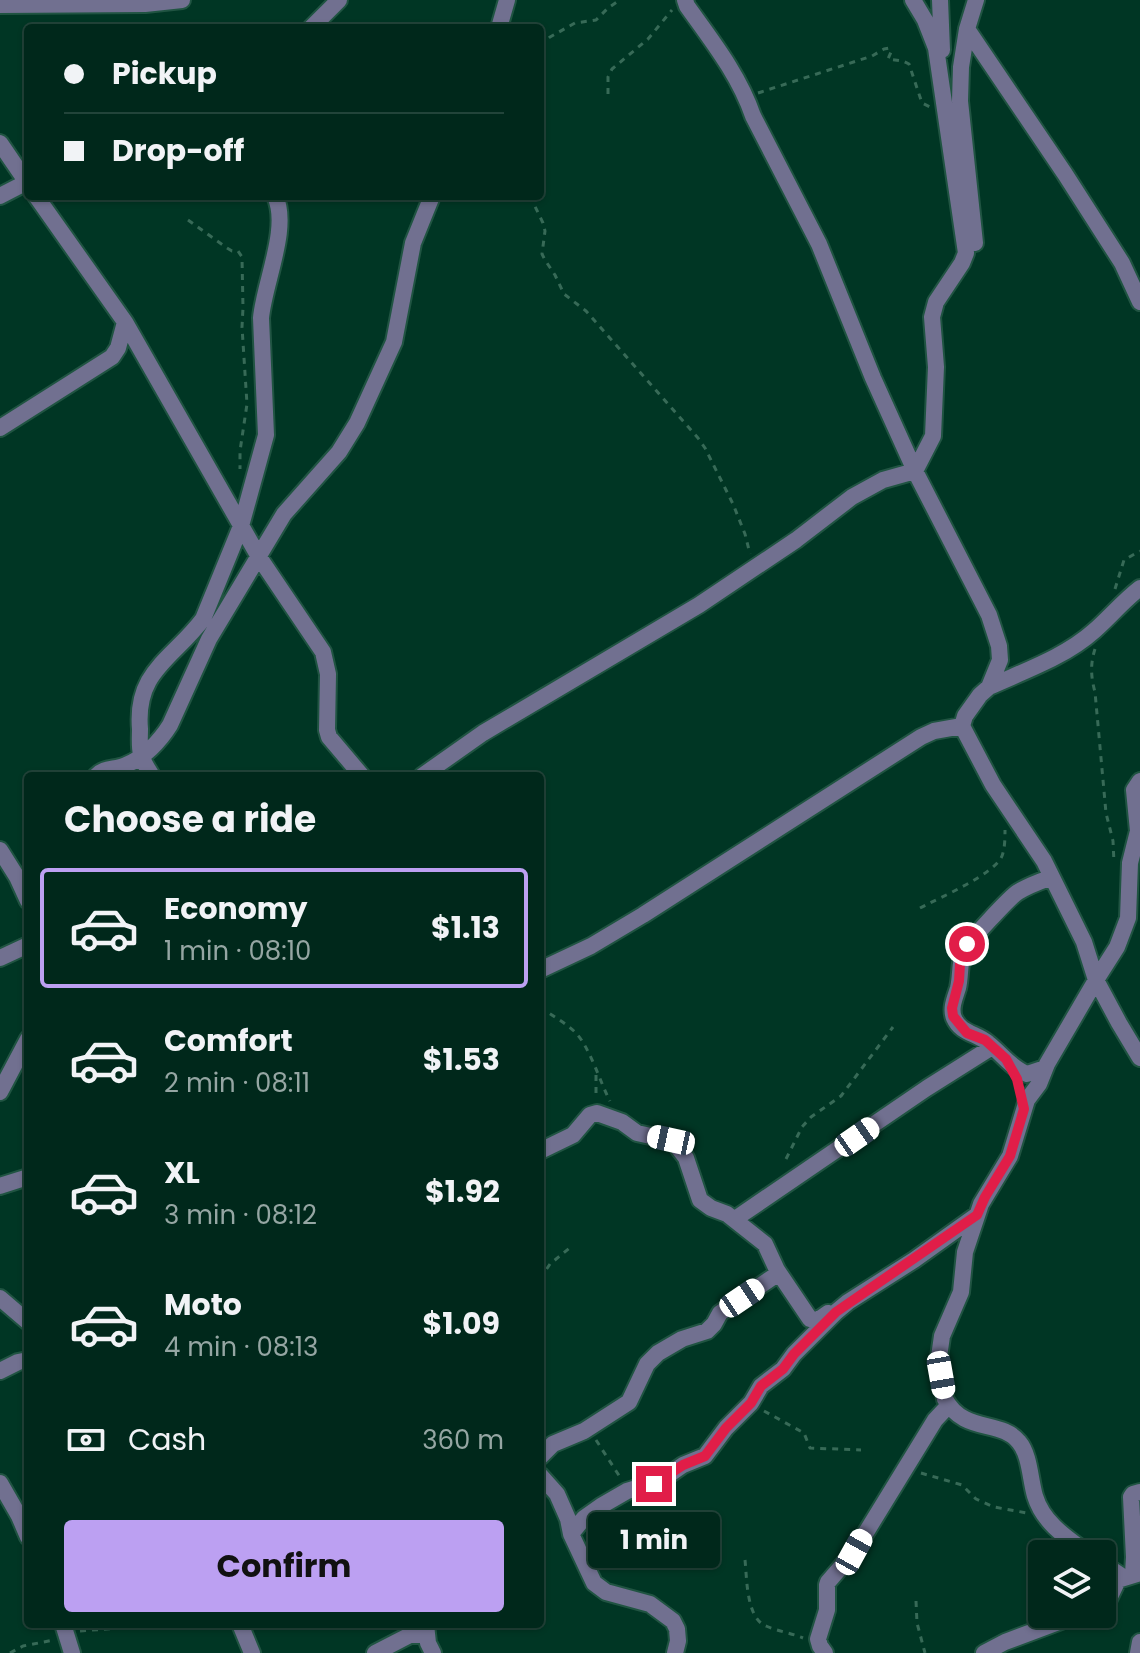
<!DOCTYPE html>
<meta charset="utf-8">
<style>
body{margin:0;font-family:Poppins,sans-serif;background:#0e3428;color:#f1f3f6;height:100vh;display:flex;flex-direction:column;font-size:30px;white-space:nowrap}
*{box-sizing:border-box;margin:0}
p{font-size:26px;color:#95a6a3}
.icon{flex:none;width:44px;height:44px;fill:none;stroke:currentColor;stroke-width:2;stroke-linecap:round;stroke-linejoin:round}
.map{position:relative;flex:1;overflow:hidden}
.drawer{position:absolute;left:24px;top:772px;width:520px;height:856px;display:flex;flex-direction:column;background:#00281b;border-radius:8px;box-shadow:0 2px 6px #0004,0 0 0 2px #22443a}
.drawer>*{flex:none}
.hud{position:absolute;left:24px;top:24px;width:520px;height:176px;border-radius:8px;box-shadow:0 2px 6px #0004,0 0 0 2px #22443a;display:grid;align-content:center;height:176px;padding:0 40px;background:#00281b}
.tools{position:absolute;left:1028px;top:1540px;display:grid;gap:16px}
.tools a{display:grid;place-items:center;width:88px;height:88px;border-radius:8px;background:#00281b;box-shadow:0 2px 6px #0004,0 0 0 2px #22443a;font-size:40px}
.end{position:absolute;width:36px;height:36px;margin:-18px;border:10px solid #e11d48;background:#fff;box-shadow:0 0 0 4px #fff}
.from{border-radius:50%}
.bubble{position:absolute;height:56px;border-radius:8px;background:#00281b;box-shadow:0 2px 6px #0004,0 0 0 2px #22443a;font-size:26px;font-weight:700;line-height:56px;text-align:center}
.car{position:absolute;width:24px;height:48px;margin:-24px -12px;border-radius:10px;box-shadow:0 0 6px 2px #0007;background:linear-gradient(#fff 24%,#345 0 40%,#fff 0 76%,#345 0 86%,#fff 0)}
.hud b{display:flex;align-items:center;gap:28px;height:76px;font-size:30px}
.hud b+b{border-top:2px solid #22443a}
.hud i{width:20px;height:20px;background:#f1f3f6}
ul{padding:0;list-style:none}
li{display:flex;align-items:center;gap:24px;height:120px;margin:0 16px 12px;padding:0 24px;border:4px solid transparent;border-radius:8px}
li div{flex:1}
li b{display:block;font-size:30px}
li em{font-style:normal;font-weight:700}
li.current{border-color:#bca0f2}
li>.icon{width:72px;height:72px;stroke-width:1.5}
h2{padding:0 40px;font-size:36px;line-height:96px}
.pay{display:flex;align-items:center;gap:20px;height:88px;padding:0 40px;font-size:30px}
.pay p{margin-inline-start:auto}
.button{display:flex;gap:16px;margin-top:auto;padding:16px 40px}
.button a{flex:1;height:92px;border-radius:8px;background:#bca0f2;color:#111;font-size:32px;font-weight:700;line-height:92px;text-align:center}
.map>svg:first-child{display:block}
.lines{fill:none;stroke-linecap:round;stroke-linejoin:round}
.minor-casing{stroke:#205442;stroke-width:20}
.path{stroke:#376a57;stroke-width:3;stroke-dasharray:6 6;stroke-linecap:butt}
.minor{stroke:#717090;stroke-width:16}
.route{stroke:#e11d48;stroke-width:10}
</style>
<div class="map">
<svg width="1140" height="1653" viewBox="0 0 1140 1653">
<rect width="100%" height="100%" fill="#003624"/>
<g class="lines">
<defs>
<path id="minor" d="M 685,0 L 687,6 C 712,41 739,75 753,116 L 819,244 L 873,378 L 915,471 L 989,615 L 999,646 L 1000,660 L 989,687 L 980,695 L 965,716 L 962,726 L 993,785 L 1044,861 L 1084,942 L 1096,980 L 1119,1023 L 1140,1058
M 940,0 L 942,50
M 0,5 L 145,4 L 182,0
M 311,28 L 339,0
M 499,28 L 507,0
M 967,29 L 1065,174 L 1122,263 L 1140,302
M 0,143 L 28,184
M 0,196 L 27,182
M 36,196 L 125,322 L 259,557 L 323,652 L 328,674 L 327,730 L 329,737 L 362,776
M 975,243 L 960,101 L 961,67 L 967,29 L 976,0
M 0,428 L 112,357 L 118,348 L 125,322
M 989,687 C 1024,671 1065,657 1094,631 C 1110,617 1123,601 1140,588
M 96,776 C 104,767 115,770 126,765 C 144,758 160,741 170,725 L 209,639 L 284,514 L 339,452 L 357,423 L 394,342 L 413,243 L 432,196
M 152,776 C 148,769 142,761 141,754 C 139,746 140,737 140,729 C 135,671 173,659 203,619 L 241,526 L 266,435 L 261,318 C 264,283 290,228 275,196
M 422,776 L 483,733 L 699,605 L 796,540 L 852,497 L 883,480 L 915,471 L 933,436 L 936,367 L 932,317 L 936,302 L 962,263 L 966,253 L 936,48 L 925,20 L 913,0
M 0,850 L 17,877 L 28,901
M 0,958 L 28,945
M 540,970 L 591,946 L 643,915 L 921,737 L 934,731 L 962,726
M 1045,1068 L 1027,1074 C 1011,1068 1001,1053 988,1043 C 977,1033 961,1034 954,1018 C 950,1008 955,998 958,988 C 961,976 959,963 964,951 C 966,944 1011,896 1018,892 C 1029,885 1041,881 1052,877
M 0,1092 L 28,1039
M 540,1151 L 573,1135 L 590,1115 L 597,1113 L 622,1122 L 637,1133 L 673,1141 L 686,1158 L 700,1200 L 711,1208 L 727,1214 L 765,1244 L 777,1270 L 810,1319 L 818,1320 L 828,1313
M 0,1186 L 28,1177
M 735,1219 L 927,1088 L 992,1047
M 0,1298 L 28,1322
M 0,1371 L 18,1362 L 28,1360
M 540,1457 L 553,1444 L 584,1431 L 629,1402 L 647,1364 L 658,1353 L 682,1339 L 707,1331 L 714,1324 L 720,1313 L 779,1273
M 540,1475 L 557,1494 L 568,1519 L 571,1534 L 594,1583 L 606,1592 L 650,1604 L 673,1621 L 677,1629 L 678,1641 L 675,1653
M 0,1483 L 19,1516 L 28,1537
M 571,1534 L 584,1518 L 601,1506 L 627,1491 L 660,1481 L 683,1465 L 705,1456 L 726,1428 L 751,1403 L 761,1386 L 783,1369 L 794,1354 L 836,1312 L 848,1302 L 914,1260 L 977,1215
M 1089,1554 C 1067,1538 1043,1523 1035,1496 C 1030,1479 1030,1455 1019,1442 C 1001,1419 964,1434 945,1399 L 939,1357 L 942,1336 L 961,1292 L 965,1252 L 981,1204 L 1010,1156 L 1027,1100 L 1039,1084 L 1047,1064 L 1096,980 L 1117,947 L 1128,918 L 1130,863 L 1138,831 L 1134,790 L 1140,781
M 1102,1563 L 1123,1577
M 1133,1574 L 1134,1557 L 1131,1497 L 1133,1494 L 1140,1492
M 1102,1606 L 1107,1603 L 1118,1580 L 1140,1573
M 63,1624 L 72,1653
M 240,1624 L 252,1653
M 426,1624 L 428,1643 L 433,1653
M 375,1653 L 410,1635 L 427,1635
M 825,1653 L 820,1646 L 818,1639 L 827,1610 L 827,1585 L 828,1582 L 854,1552 L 935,1420 L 949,1405
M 984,1653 L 1005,1642 L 1080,1614
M 1138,1653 L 1140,1642"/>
</defs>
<use href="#minor" class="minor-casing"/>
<path class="path" d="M 540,46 L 550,37 L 575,23 L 596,20 L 608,8 L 620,0
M 758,93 L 872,56 L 884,49 L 889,48 L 891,52 L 888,59 L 903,61 L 909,64 L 922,103 L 930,107
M 608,94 L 608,77 L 612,69 L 648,39 L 672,10
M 530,196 L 543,223 L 545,231 L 542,254 L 545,260 L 555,275 L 564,294 L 586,311 L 698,438 L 705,448 L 733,504 L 745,534 L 750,554
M 188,220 L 227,248 L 232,251 L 238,251 L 242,257 L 243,308 L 242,327 L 247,404 L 240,451 L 240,469
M 1115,589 L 1124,560 L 1140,551
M 1095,649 C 1090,664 1091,678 1095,692 L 1106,813 L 1113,841 L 1114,863
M 920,908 C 939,898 995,874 1002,856 C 1005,848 1005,838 1005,830
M 540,1007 C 552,1016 565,1022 576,1033 C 590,1048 600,1082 610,1101
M 596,1075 L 596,1099
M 786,1159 L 802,1127 L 811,1117 L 841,1096 L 893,1027
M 540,1279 L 550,1264 L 572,1246
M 764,1411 L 804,1433 L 810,1448 L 861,1450
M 596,1440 L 620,1477
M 921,1473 L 962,1485 L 976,1499 L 994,1507 L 1027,1513
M 745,1560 C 747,1578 746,1618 766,1626 C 777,1631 791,1633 803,1638
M 916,1601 L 917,1623 L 925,1653
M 80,1631 L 133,1627 L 139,1624
M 10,1653 L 23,1646 L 54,1640"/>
<use href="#minor" class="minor"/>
</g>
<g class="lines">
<path class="route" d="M 654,1484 L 683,1465 L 705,1456 L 726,1428 L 751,1403 L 761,1386 L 783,1369 L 794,1354 L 836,1312 L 977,1215 L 985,1197 L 1010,1156 L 1024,1109 L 1017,1079 L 1006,1059 L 985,1040 L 967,1033 L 953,1016 L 952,1008 L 959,981 L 960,964 L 967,944"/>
</g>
</svg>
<div class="tools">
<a><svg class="icon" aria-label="layers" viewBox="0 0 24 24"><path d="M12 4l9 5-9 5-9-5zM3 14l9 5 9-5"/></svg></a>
</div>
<i class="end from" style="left:967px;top:944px"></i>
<i class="end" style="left:654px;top:1484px"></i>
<div class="bubble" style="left:588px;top:1512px;width:132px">1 min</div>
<i class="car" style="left:857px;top:1137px;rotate:55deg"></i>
<i class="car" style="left:671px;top:1140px;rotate:282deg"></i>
<i class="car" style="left:742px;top:1298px;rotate:56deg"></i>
<i class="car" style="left:941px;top:1375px;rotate:170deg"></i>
<i class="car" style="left:854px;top:1552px;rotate:29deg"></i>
<div class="hud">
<b><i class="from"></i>Pickup</b>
<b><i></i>Drop-off</b>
</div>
<section class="drawer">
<h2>Choose a ride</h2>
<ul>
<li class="current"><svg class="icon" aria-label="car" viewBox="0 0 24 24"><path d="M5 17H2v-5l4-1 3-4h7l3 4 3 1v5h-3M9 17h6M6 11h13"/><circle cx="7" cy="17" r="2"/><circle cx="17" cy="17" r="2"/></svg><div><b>Economy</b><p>1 min · 08:10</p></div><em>$1.13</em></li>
<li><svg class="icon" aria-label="car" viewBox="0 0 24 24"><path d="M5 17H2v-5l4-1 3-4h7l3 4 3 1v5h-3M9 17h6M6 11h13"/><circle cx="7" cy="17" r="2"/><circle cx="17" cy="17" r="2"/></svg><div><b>Comfort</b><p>2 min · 08:11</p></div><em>$1.53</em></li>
<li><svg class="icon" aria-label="car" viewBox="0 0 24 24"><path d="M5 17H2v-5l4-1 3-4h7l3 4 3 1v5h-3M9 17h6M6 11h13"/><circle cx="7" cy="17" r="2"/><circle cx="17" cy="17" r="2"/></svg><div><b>XL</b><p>3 min · 08:12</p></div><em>$1.92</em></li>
<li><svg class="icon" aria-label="car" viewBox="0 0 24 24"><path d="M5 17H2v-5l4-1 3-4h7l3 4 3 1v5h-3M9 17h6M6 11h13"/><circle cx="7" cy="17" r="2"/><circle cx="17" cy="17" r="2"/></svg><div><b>Moto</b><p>4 min · 08:13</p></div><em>$1.09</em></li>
</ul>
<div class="pay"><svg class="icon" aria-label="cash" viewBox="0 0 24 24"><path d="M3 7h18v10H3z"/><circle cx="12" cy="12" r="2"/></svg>Cash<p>360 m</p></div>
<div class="button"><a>Confirm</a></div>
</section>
</div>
